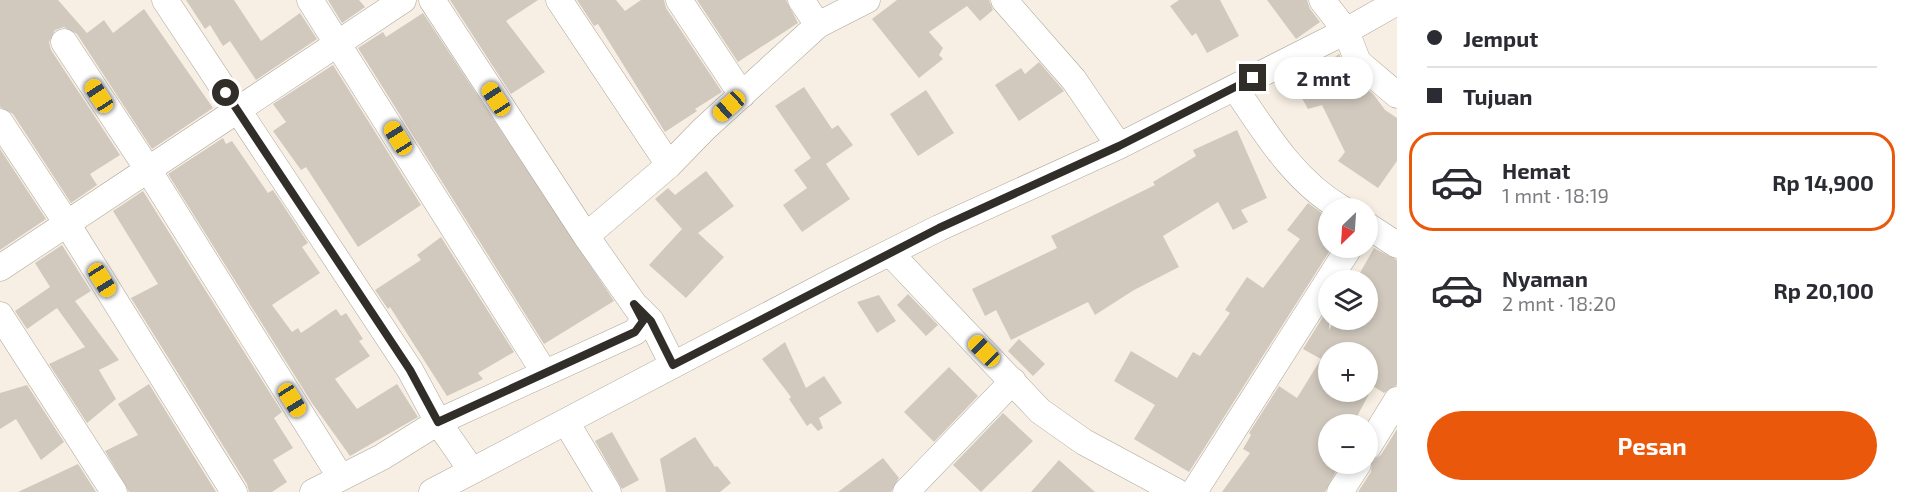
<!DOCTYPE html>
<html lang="id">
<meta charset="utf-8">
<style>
body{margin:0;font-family:"Exo 2",sans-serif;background:#f7f7f7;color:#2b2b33;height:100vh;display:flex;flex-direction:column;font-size:22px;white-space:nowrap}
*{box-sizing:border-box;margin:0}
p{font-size:20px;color:#7c7c81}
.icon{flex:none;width:33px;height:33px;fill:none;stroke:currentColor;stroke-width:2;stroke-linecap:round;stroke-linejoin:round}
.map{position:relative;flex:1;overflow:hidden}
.details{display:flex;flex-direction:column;background:#fff;width:510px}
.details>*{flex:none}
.guide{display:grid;align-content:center;height:132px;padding:0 30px;background:#fff}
.needle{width:39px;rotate:205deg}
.tools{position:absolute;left:1318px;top:198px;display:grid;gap:12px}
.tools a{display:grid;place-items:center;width:60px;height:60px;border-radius:50%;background:#fff;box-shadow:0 3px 9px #0003;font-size:30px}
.end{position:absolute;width:27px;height:27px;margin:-14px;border:8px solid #312e29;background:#fff;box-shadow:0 0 0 3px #fff}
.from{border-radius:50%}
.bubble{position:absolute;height:42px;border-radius:21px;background:#fff;box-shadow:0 3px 9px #0003;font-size:20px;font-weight:700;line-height:42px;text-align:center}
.car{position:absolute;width:18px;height:36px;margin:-18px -9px;border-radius:8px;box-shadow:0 0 4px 2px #0007;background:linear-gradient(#f5c518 24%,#345 0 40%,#f5c518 0 76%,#345 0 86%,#f5c518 0)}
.guide b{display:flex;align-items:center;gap:21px;height:57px;font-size:22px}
.guide b+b{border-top:2px solid #e1e1e2}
.guide i{width:15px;height:15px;background:#2b2b33}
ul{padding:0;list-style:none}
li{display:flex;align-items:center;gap:18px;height:99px;margin:0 12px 9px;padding:0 18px;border:3px solid transparent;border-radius:24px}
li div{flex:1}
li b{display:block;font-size:22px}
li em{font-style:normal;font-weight:700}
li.active{border-color:#ea580c}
li>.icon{width:54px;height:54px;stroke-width:1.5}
.action{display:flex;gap:12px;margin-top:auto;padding:12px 30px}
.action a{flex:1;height:69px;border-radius:36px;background:#ea580c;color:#fff;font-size:24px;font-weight:700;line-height:69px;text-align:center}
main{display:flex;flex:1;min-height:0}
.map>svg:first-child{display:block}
.building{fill:#d1c9be}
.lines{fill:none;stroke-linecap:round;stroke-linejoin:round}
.street-casing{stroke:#ada59a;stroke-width:27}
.street{stroke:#fff;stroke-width:26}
.route{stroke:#312e29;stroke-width:8}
</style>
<main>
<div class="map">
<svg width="1397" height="492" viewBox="0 0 1397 492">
<rect width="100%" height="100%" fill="#f7efe3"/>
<path class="building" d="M 0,0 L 58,0 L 87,33 L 104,20 L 113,33 L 144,9 L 213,108 L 152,149 L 77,34 L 64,27 L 55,30 L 49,42 L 51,50 L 120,155 L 90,174 L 97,185 L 71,203 L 13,114 L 0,107 Z
M 186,0 L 234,0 L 261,41 L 300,13 L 317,39 L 256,80 L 230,41 L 223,46 L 210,25 L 205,29 Z
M 328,0 L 359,0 L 365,7 L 342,23 Z
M 450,0 L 538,0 L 506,21 L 545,72 L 511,94 Z
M 577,0 L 616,0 L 625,11 L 641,0 L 664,0 L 666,8 L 722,92 L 695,109 L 697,111 L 665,132 L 598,24 L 594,26 Z
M 697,0 L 786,0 L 798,23 L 738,62 Z
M 897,0 L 989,0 L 993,10 L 980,21 L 967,6 L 929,32 L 943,48 L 939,55 L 943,59 L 919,78 L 872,19 Z
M 1179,0 L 1220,0 L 1239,36 L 1207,53 L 1196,33 L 1192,36 L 1170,6 Z
M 1267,0 L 1307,0 L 1310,9 L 1320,22 L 1296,39 Z
M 423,13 L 614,301 L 544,344 L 358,48 L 383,32 L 386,37 Z
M 1339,54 L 1348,73 L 1374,95 L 1385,110 L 1397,118 L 1397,161 L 1378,188 L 1338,161 L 1345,152 L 1322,105 L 1308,109 L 1295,86 L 1335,80 L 1324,65 Z
M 1039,62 L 1064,91 L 1019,121 L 995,85 L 1021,68 L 1025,74 Z
M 333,65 L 421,205 L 358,247 L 306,167 L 301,170 L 273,131 L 286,122 L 273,104 Z
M 804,87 L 832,129 L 838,125 L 853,145 L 826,164 L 850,199 L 802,232 L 783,205 L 807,188 L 794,170 L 811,158 L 775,106 Z
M 926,90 L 954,133 L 918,156 L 890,114 Z
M 1237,130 L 1267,198 L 1241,210 L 1248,222 L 1233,230 L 1218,202 L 1163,236 L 1179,267 L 1134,290 L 1095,315 L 1088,302 L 1011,340 L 996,310 L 985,316 L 972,289 L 1057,248 L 1051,236 L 1155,185 L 1153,182 L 1196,156 L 1193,150 Z
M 223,138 L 226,144 L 232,141 L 268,193 L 273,190 L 308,243 L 302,247 L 320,273 L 272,305 L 292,332 L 298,328 L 301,333 L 336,309 L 341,316 L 346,313 L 363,339 L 359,341 L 370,356 L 335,379 L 357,409 L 397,384 L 418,417 L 350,456 L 312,403 L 168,174 Z
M 0,149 L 46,219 L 0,250 Z
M 706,171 L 734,206 L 698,233 L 724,257 L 686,298 L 649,265 L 682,229 L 655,199 L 668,188 L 675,195 Z
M 143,191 L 282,412 L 274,418 L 293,448 L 273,460 L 287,482 L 272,492 L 249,492 L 247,484 L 131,298 L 158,284 L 113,211 Z
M 1308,203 L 1329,218 L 1329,252 L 1189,472 L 1134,439 L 1155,405 L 1114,381 L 1131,351 L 1177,378 L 1193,352 L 1200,356 L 1230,313 L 1225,310 L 1247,277 L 1263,288 L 1300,239 L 1287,230 Z
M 441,237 L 514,352 L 478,373 L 483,379 L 447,396 L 390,307 L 388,309 L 375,290 L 421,260 L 417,255 Z
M 62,245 L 91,291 L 75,301 L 119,360 L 99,370 L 116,399 L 87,423 L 49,364 L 85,347 L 57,308 L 27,329 L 15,311 L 50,287 L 35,263 Z
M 1374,248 L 1397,260 L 1397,385 L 1384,393 L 1368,383 L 1368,352 L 1329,352 L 1329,392 L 1370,392 L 1353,424 L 1329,424 L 1329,464 L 1340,464 L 1325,492 L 1222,492 L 1250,453 L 1243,449 L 1251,435 L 1249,433 L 1279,386 L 1297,398 L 1321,359 L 1303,349 L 1329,307 L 1329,330 L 1335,320 L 1368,320 L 1368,280 L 1356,280 Z
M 908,294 L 938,325 L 926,336 L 897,305 Z
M 879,295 L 896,321 L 877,333 L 857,302 Z
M 1019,339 L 1045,364 L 1033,376 L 1008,351 Z
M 785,342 L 806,388 L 824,376 L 842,403 L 819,418 L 823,428 L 818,431 L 811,423 L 807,426 L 789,399 L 791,397 L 762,359 Z
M 949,367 L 978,396 L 934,442 L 904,412 Z
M 149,384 L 216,492 L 129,492 L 105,451 L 138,435 L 118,404 Z
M 27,385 L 64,442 L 41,460 L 16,419 L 0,429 L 0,393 Z
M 1003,413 L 1033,441 L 981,492 L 953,465 Z
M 1397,429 L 1397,492 L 1358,492 L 1371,472 L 1372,461 L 1381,455 Z
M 612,432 L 639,480 L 622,489 L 595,441 Z
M 695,437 L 715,467 L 717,466 L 731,483 L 720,492 L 666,492 L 660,459 Z
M 883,458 L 899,478 L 891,492 L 838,492 Z
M 1059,460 L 1095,492 L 1031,492 Z
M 78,464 L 96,492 L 18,492 Z"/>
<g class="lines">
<defs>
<path id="street" d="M 165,0 L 410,370 L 438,422 L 472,471
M 310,0 L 544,372
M 432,0 L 586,236
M 559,0 L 669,165
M 679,0 L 742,95
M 801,0 L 818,25
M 1004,0 L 1074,80 L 1119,146
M 1322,0 L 1346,31 L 1358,62 L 1397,95
M 64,42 L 147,168 L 341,478
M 1235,88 C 1265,132 1294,181 1341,208
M 0,122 L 66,222 L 234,492
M 1368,226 L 1397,245
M 890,253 L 1040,411 L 1084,442 L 1177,492
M 0,268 L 403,0
M 637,307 L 651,321 L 673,365
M 0,315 L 114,492
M 566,422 L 608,492
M 1368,447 L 1397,400
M 313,492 L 382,457 L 438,422 L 635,332 L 642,323 L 641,314 L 586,236 L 669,165 L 704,129 L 818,25 L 867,0
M 432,492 L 833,281 L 939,228 L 1119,146 L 1346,31 L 1397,2
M 906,492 L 1013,381
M 1194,492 L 1349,248
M 1340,492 L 1358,464"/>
</defs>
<use href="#street" class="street-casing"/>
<use href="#street" class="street"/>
</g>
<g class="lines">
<path class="route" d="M 226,93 L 410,370 L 438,422 L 635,332 L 643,321 L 634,304 L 651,321 L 673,365 L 939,228 L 1119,146 L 1253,78"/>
</g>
</svg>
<div class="tools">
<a><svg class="needle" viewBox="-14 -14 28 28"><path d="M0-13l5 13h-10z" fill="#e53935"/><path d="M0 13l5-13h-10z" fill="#7c7c81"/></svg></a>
<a><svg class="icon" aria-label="layers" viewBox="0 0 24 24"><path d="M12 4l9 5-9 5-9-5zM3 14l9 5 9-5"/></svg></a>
<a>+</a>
<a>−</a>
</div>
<i class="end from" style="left:226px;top:93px"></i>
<i class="end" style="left:1253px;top:78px"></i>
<div class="bubble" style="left:1274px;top:57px;width:99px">2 mnt</div>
<i class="car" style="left:99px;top:96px;rotate:327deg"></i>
<i class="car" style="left:496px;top:99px;rotate:327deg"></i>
<i class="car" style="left:729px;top:106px;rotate:228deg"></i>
<i class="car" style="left:398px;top:138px;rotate:328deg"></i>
<i class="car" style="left:102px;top:280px;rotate:148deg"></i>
<i class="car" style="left:984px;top:351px;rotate:315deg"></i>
<i class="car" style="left:292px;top:400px;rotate:148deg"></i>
</div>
<section class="details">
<div class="guide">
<b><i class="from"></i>Jemput</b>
<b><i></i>Tujuan</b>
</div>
<ul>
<li class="active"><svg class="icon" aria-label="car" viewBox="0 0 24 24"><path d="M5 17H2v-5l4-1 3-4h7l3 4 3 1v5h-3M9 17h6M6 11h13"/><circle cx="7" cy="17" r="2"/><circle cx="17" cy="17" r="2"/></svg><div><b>Hemat</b><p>1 mnt · 18:19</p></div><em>Rp 14,900</em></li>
<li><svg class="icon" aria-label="car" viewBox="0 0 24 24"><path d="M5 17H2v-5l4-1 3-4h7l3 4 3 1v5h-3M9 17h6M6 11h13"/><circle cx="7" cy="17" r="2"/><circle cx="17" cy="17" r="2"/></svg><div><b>Nyaman</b><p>2 mnt · 18:20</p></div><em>Rp 20,100</em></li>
</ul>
<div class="action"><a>Pesan</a></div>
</section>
</main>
